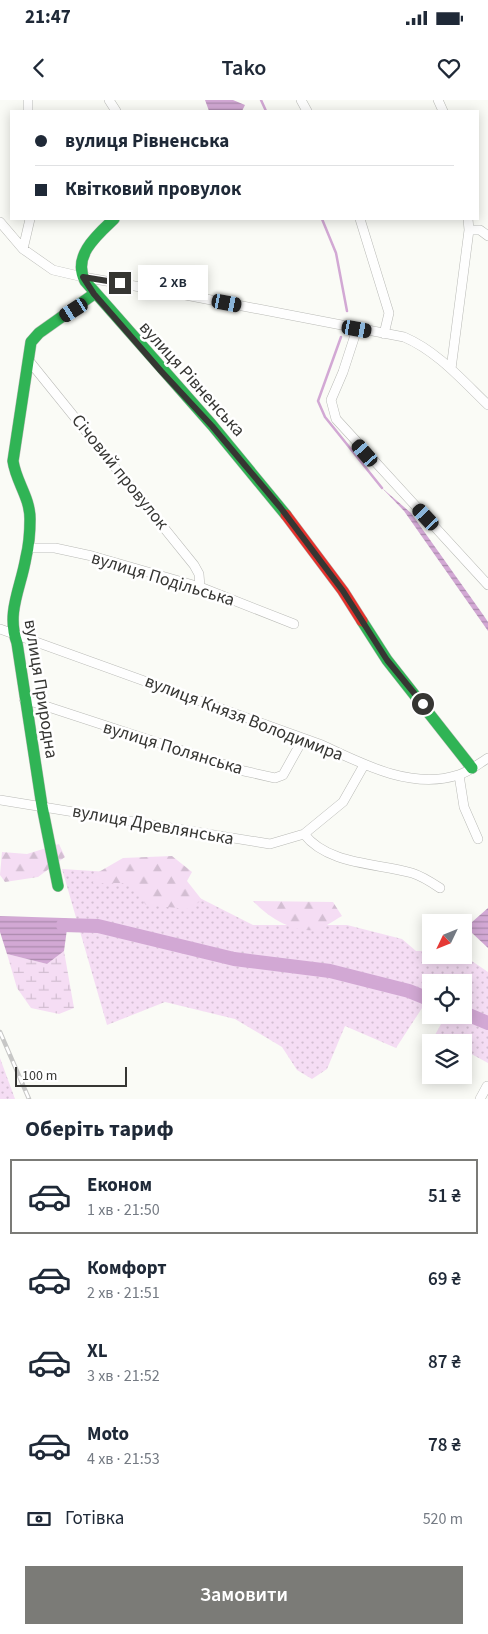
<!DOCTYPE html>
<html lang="uk">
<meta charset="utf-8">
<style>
body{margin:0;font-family:"Source Sans 3",sans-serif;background:#f2f2f3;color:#1f2937;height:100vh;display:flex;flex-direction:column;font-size:19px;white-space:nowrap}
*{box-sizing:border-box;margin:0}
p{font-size:16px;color:#747a83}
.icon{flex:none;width:28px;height:28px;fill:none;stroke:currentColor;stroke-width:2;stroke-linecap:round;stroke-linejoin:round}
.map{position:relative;height:999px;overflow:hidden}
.sheet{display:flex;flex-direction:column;background:#fff;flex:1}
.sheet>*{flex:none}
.guide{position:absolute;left:10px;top:10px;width:469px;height:110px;border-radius:0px;box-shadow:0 2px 12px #0003;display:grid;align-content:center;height:110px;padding:0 25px;background:#fff}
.needle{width:32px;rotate:227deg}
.buttons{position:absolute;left:422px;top:814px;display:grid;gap:10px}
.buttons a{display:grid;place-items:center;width:50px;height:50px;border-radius:0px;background:#fff;box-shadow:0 2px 12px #0003;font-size:25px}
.scale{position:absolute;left:15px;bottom:12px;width:112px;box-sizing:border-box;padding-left:5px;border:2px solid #363633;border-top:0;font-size:14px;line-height:18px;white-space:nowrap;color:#363633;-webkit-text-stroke:4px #fff;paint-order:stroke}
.end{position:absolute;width:22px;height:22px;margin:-11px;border:6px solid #363633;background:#fff;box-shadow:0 0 0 2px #fff}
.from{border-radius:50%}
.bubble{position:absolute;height:35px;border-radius:0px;background:#fff;box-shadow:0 2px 12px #0003;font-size:16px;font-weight:600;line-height:35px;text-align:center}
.car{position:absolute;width:15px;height:30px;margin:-15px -8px;border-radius:6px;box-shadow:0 0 4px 1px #0007;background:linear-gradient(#222 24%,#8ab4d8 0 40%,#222 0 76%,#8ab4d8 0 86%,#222 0)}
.guide b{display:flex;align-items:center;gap:18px;height:48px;font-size:19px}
.guide b+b{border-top:1px solid #e0e1e3}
.guide i{width:12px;height:12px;background:#1f2937}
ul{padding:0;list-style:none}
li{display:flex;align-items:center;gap:15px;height:75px;margin:0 10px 8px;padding:0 15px;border:2px solid transparent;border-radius:0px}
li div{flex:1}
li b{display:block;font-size:19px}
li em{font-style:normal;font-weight:600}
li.active{border-color:#7b7b77}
li>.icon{width:45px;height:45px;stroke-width:1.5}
h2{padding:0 25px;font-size:22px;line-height:60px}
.pay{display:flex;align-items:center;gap:12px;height:55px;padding:0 25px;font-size:19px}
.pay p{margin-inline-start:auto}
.primary-button{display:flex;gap:10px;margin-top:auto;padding:10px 25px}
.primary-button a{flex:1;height:58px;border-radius:0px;background:#7b7b77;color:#fff;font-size:20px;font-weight:600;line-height:58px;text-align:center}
.status{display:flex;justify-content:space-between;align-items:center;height:35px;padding:0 25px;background:#fff;direction:ltr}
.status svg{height:14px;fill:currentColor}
header{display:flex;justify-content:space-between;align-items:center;height:65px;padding:0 25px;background:#fff;font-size:22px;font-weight:600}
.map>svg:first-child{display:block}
.grass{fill:url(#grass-dots)}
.forest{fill:url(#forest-firs)}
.wetland{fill:url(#wetland-marsh)}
.water{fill:url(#water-rules)}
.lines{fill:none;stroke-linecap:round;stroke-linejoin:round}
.stream{stroke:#d2a8d4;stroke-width:2.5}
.river{stroke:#d2a8d4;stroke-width:14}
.street-casing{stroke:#b9bab6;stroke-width:10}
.fast-casing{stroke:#b9bab6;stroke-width:12}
.jam-casing{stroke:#b9bab6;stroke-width:12}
.street{stroke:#fefefe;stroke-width:9}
.fast{stroke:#30b455;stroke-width:11}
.jam{stroke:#e5322d;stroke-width:11}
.rail-casing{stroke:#c7c7c6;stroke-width:4.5}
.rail{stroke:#fff;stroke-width:2.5;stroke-dasharray:8;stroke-linecap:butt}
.route{stroke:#363633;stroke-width:6}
.labels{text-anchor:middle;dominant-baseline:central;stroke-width:5;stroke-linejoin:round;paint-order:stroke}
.street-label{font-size:18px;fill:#363633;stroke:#fff}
</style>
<div class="status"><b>21:47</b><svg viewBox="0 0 49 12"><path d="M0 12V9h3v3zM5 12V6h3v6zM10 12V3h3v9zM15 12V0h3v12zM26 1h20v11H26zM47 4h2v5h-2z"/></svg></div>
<header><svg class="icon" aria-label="back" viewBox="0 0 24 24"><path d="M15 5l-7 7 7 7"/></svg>Tako<svg class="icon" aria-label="heart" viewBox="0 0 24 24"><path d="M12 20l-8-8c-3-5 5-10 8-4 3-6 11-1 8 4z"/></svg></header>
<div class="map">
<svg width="488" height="999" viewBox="0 0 488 999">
<defs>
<pattern id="grass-dots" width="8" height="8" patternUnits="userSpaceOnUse" patternTransform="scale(1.25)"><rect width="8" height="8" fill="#f5ddf4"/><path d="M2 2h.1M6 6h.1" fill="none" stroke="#d3bed2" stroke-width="1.8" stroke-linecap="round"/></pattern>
<pattern id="forest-firs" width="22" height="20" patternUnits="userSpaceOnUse" patternTransform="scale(1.25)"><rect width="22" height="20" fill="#f5ddf4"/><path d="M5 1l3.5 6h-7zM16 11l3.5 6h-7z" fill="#d3bed2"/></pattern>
<pattern id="wetland-marsh" width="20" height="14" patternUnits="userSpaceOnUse" patternTransform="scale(1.25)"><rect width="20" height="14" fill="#f5ddf4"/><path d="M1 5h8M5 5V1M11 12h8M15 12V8" fill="none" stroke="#d3bed2"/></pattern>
<pattern id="water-rules" width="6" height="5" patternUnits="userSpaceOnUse" patternTransform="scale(1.25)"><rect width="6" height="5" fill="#d2a8d4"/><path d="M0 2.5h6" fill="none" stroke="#ab8aad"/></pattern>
</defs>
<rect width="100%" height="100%" fill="#fafbf6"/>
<path class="grass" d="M 62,769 L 109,772 L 186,791 L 253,825 L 347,825 L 402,839 L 416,851 L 431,851 L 431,855 L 463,855 L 488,872 L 488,963 L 464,950 L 464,942 L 431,942 L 445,917 L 440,915 L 464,915 L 464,882 L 431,882 L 431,912 L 422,908 L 396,948 L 345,926 L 327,969 L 312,979 L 297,970 L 282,947 L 235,919 L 165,902 L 107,925 Z
M 0,958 L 15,999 L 0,999 Z"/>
<path class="forest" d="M 59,744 L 65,757 L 38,777 L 5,782 L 0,775 L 2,752 L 27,754 Z
M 172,756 L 192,772 L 187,781 L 202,800 L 189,809 L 146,805 L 129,783 L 93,783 L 97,773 L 123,758 Z
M 253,801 L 333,802 L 342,816 C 334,820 322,830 313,830 C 291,832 267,816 253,801 Z"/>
<path class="wetland" d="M 64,851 L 74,908 L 59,914 L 31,908 L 17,888 L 7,854 L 47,864 Z"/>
<path class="water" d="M 205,0 L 233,0 L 245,5 L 242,11 L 209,11 Z
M 382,388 L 411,413 L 484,516 L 488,522 L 488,531 L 404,411 Z
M 488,808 L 488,848 L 471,832 L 472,822 Z
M 0,816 L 64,818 L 80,822 L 82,826 L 67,829 L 64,851 L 47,864 L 7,854 L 0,832 Z"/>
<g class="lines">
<path class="stream" d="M 261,0 L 266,11
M 322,119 L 336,153 L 347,211
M 341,237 L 318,301 L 325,317 L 382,388"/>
<path class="river" d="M 63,825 L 98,826 L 234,859 L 330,871 L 409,891 L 431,900
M 464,913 L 488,923"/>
<defs>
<path id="street" d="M 28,0 L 28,11
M 109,0 L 116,11
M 301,0 L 307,11
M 438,0 L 443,11
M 360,119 L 389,213 L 384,234
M 0,122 L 23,149 L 53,170 L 83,177 L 175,193 L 404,237 C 437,251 462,280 488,305
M 469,130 L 480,130 L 488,136
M 23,149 L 30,119
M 357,229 L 343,272 L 331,300 L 336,319 L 488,485
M 30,262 L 194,465 L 199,474 L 200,487
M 451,269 L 469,130 L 468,119
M 28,448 L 55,448 L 92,456 L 200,487 L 294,524
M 0,529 L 322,645 C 362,664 412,690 458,675 C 469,672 478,664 488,658
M 24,599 L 244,671 L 275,678 L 283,675 L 303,639
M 364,665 L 343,702 L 304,734 C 328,765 377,763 412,773 C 422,776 431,782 440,788
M 459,675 L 464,707 L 478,739
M 0,700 L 270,744 L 304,734
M 480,999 L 487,986"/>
<path id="fast" d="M 114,119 C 97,135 72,156 85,181 L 212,325 L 286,415
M 362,521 L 387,560 L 472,668
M 58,786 L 42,706 L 17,543 C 6,512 21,488 26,457 C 29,445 30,432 30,419 C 30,397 16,382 13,361 L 31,242 L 39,233 L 94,194"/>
<path id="jam" d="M 286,415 L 343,491 L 362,521"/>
</defs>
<use href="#street" class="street-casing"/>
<use href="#fast" class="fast-casing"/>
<use href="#jam" class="jam-casing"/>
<use href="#street" class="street"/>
<use href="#fast" class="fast"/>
<use href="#jam" class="jam"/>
<defs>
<path id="rail" d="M 0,932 L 29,999"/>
</defs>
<use href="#rail" class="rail-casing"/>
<use href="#rail" class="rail"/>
</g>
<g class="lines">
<path class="route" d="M 120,183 L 83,177 L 94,194 L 161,271 L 212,326 L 280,407 L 343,491 L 387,560 L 423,604"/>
</g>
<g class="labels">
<g class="street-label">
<text transform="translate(192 279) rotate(48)">вулиця Рівненська</text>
<text transform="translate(120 372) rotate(51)">Січовий провулок</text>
<text transform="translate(163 479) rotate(17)">вулиця Подільська</text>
<text transform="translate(41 589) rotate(81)">вулиця Природна</text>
<text transform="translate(244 618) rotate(21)">вулиця Князя Володимира</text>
<text transform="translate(173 648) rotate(17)">вулиця Полянська</text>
<text transform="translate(153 725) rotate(10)">вулиця Древлянська</text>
</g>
</g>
</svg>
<div class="buttons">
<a><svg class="needle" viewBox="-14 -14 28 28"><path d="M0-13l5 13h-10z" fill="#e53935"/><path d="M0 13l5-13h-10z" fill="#747a83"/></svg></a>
<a><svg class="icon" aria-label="locate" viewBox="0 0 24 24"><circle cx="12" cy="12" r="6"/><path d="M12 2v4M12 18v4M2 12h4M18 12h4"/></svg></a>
<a><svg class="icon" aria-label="layers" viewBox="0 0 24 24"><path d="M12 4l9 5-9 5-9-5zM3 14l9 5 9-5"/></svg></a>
</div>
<div class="scale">100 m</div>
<i class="end from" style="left:423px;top:604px"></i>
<i class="end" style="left:120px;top:183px"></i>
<div class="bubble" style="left:138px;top:165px;width:70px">2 хв</div>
<i class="car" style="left:227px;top:203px;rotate:101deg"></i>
<i class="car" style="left:74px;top:210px;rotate:238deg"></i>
<i class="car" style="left:357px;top:229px;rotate:100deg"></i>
<i class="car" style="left:365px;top:353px;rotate:319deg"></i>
<i class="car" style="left:426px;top:417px;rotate:317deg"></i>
<div class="guide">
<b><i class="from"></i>вулиця Рівненська</b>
<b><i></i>Квітковий провулок</b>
</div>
</div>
<section class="sheet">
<h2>Оберіть тариф</h2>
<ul>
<li class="active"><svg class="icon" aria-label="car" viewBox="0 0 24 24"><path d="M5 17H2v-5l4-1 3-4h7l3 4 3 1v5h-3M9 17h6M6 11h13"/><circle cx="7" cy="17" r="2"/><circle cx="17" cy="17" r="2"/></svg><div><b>Економ</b><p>1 хв · 21:50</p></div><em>51 ₴</em></li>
<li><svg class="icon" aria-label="car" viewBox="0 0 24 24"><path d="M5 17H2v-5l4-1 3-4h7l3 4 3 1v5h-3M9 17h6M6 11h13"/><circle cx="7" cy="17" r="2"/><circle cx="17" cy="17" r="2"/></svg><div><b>Комфорт</b><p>2 хв · 21:51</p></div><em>69 ₴</em></li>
<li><svg class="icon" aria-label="car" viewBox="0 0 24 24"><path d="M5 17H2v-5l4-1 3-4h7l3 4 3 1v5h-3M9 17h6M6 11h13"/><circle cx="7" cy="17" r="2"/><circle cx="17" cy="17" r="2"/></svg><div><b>XL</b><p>3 хв · 21:52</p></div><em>87 ₴</em></li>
<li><svg class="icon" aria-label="car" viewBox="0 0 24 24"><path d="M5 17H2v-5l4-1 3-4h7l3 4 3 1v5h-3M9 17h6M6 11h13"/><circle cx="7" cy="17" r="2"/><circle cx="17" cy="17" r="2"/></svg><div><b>Moto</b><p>4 хв · 21:53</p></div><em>78 ₴</em></li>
</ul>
<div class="pay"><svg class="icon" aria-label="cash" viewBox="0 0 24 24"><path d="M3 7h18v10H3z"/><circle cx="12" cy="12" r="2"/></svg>Готівка<p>520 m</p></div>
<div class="primary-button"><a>Замовити</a></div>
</section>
